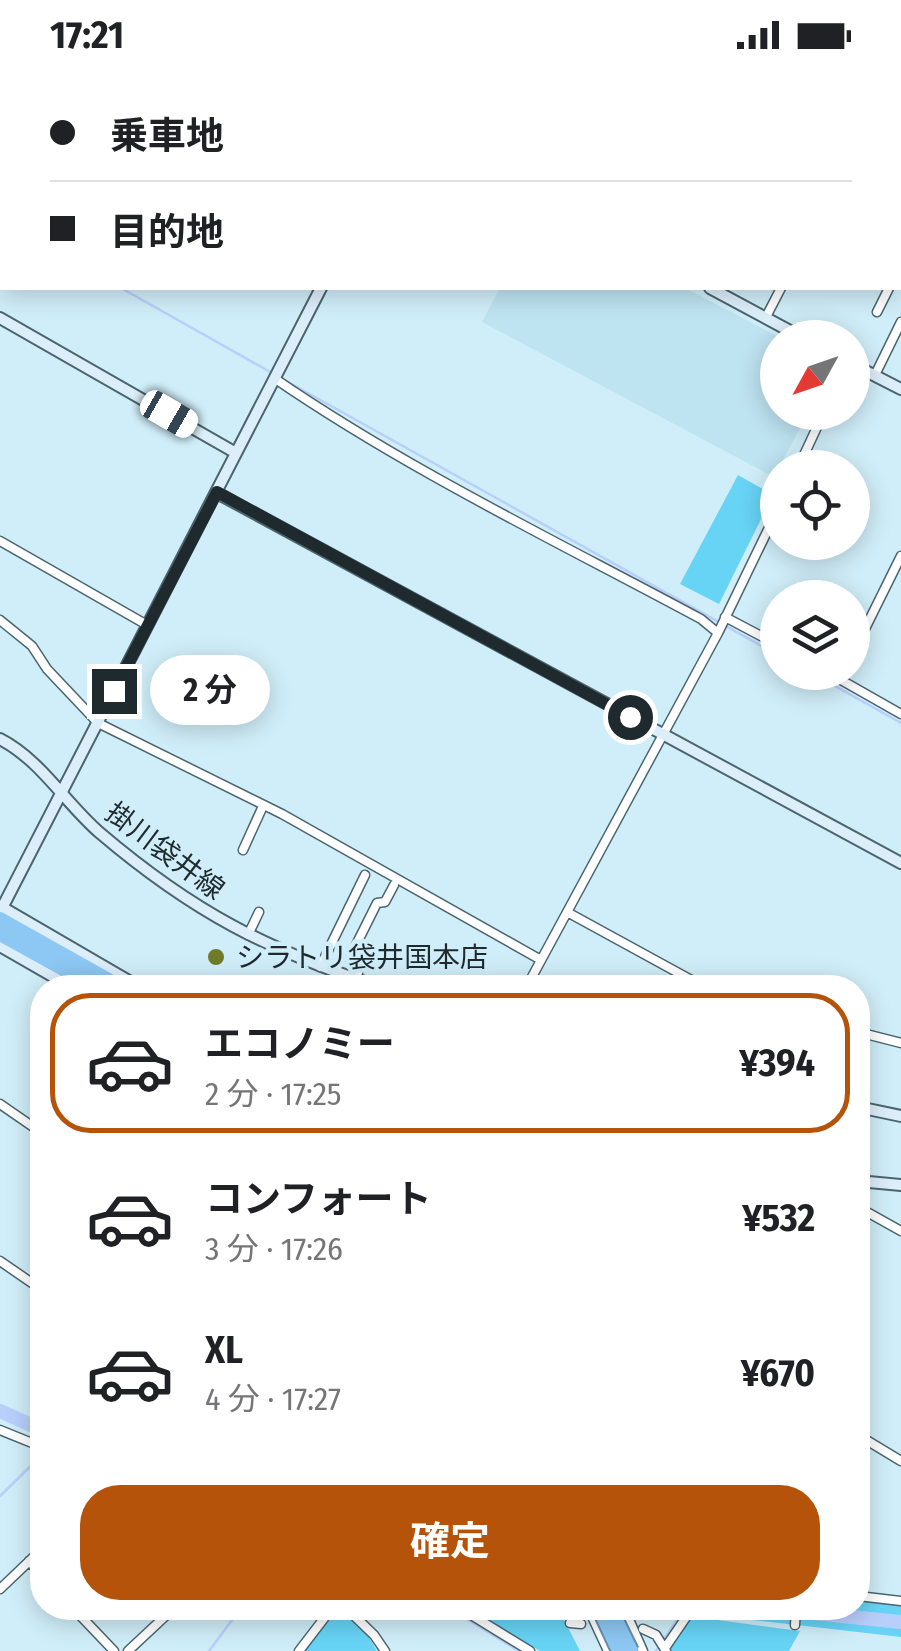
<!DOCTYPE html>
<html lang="ja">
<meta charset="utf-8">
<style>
body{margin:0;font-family:"Fira Sans Condensed","Noto Sans JP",sans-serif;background:#f6f6f6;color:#202124;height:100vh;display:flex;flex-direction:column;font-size:38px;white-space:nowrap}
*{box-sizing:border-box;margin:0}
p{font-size:32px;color:#757577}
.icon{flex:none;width:55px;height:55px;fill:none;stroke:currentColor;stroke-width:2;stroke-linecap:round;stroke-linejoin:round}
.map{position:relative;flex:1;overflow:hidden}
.panel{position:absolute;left:30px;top:905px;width:840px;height:645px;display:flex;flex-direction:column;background:#fff;border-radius:40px;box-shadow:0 5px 25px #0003}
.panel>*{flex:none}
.hud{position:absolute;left:0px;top:0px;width:902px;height:220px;box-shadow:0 5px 25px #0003;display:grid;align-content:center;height:220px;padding:0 50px;background:#fff}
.needle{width:65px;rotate:230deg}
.buttons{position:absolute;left:760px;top:250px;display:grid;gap:20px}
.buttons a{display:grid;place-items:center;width:110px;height:110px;border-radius:50%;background:#fff;box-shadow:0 5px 25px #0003;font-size:50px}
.end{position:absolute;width:45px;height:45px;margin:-22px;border:12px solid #1f2a2e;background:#fff;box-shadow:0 0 0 5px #fff}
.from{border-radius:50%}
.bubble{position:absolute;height:70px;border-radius:35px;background:#fff;box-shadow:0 5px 25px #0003;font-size:32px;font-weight:700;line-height:70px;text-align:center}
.car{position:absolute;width:30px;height:60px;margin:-30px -15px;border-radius:12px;box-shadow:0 0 8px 2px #0007;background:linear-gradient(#fff 24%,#345 0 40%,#fff 0 76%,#345 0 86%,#fff 0)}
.hud b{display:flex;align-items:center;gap:35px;height:95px;font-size:38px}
.hud b+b{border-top:2px solid #e0e0e0}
.hud i{width:25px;height:25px;background:#202124}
ul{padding:18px 0 0;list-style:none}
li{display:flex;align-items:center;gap:30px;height:140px;margin:0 20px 15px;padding:0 30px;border:5px solid transparent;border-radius:40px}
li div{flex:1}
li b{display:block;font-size:38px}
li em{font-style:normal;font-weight:700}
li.active{border-color:#b45309}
li>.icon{width:90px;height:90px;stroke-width:1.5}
.cta{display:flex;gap:20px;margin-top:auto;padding:20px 50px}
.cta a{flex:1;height:115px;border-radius:40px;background:#b45309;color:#fff;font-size:40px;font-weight:700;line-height:115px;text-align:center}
.status{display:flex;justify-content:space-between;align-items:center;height:70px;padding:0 50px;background:#fff;direction:ltr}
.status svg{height:28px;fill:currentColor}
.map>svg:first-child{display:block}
.built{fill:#bee3f1}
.green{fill:#67d4f6}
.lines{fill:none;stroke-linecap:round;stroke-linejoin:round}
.stream{stroke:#b8cffc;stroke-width:2.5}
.river{stroke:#b8cffc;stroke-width:14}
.street-casing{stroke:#4b656e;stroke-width:11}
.secondary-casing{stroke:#4b656e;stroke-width:14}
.highway-casing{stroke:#6690ae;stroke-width:18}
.street{stroke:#fff;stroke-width:8}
.secondary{stroke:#ddeefb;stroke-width:10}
.highway{stroke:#8dc7f3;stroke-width:14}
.highway-bridge-casing{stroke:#6690ae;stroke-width:18;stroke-linecap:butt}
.highway-bridge{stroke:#8dc7f3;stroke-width:14}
.route{stroke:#1f2a2e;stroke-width:12}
.poi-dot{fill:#6f7b28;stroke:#d0eef9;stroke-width:4}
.labels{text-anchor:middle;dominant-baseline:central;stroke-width:9;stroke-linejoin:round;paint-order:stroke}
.street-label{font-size:28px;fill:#1f2a2e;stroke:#d0eef9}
.poi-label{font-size:28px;fill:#1f2a2e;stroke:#d0eef9;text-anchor:start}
</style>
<div class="status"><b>17:21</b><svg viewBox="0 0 49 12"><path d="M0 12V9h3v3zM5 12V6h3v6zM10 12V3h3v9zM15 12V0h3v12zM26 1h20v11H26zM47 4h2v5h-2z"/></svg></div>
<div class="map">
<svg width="901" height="1581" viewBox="0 0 901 1581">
<rect width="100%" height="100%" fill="#d0eef9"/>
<path class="built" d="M 500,218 L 685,218 L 779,267 L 778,342 L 808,343 L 774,407 L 482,252 Z"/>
<path class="green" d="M 738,405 L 773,425 L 719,534 L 680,514 Z
M 858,1529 L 901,1533 L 901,1567 L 648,1538 L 858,1538 Z
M 337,1538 L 368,1566 L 377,1581 L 305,1581 Z
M 469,1538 L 558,1538 L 580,1581 L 540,1581 Z
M 687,1546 L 800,1561 L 789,1581 L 668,1581 Z"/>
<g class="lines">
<path class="stream" d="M 0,149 L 2,150
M 121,218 L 272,303
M 279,307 L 778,585
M 810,602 L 901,653
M 0,1426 L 42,1385
M 449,1538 L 519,1581
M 209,1581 L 241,1538
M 656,1581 L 685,1538"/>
<path class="river" d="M 0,1341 L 42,1360
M 762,1538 L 901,1552"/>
<defs>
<path id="street" d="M 560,0 L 565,2
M 82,2 L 84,0
M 357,2 L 358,0
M 522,2 L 524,0
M 677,2 L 679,0
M 894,2 L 895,0
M 0,34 L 2,35
M 0,144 L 2,139
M 900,182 L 901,182
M 900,194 L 901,192
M 877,242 L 889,218
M 766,247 L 781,218
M 875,305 L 901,252
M 274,308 C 408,400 558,472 701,549 L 718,563
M 798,398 L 824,342
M 0,471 L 147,555
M 725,547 L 778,575
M 0,550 L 32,576 L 47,599 L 98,653 L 282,744 L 541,890
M 852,585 L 901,486
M 827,602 L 901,644
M 243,780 L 263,736
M 567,842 L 706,918
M 248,865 L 259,842
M 320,897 L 365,805
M 356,909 L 359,899 L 349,889 L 377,833 L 385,832 L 394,815
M 526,918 L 718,563 L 778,439
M 858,962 L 901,973
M 0,1034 L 42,1063
M 858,1158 L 867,1142 L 901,1161
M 0,1191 L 42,1220
M 0,1360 L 42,1377
M 858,1365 L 901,1391
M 29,1491 L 42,1506
M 0,1519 L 42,1479
M 858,1526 L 901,1531
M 73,1538 L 114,1581
M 346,1538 L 374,1565 L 385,1581
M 460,1538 L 530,1581
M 588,1538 L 608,1581
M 624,1538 L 643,1581
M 570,1553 L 581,1554
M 795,1555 L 796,1538
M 643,1559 L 656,1565 L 666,1581
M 665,1578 L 689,1543
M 128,1581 L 174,1538
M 299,1581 L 332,1538"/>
<path id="secondary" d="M 309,0 L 313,2
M 432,2 L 433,0
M 710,218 L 803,268
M 0,248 L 236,383
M 852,294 L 901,319
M 217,423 L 901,793
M 0,669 C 41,690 66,734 100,763 C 194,843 266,879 382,918
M 0,836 L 141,918
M 0,842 L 321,218
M 0,876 L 73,918
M 858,1037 L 901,1046
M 858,1111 L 901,1115"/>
<path id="highway" d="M 0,849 L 123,918
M 0,864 L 98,918"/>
</defs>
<use href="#street" class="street-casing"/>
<use href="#secondary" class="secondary-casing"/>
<use href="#highway" class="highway-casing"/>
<use href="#street" class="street"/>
<use href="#secondary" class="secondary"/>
<use href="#highway" class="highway"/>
<defs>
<path id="highway-bridge" d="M 599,1538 L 619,1581
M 610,1538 L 631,1581"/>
</defs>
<use href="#highway-bridge" class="highway-bridge-casing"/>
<use href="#highway-bridge" class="highway-bridge"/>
</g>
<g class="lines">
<path class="route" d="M 114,621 L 217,422 L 630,647"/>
</g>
<circle class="poi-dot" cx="216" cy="887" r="10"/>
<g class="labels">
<g class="street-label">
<text transform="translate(165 781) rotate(37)">掛川袋井線</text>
</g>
<g class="poi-label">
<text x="236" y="887">シラトリ袋井国本店</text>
</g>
</g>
</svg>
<div class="buttons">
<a><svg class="needle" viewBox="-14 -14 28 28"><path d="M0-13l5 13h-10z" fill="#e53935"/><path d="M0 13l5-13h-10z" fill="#757577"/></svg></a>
<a><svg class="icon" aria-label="locate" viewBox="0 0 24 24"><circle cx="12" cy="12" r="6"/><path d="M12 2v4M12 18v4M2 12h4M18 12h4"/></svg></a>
<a><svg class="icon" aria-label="layers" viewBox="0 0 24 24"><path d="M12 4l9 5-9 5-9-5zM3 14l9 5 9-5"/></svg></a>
</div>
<i class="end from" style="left:630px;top:647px"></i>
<i class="end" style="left:114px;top:621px"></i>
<div class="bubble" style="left:150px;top:585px;width:120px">2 分</div>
<i class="car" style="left:169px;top:344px;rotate:120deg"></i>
<div class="hud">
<b><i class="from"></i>乗車地</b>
<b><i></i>目的地</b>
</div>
<section class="panel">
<ul>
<li class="active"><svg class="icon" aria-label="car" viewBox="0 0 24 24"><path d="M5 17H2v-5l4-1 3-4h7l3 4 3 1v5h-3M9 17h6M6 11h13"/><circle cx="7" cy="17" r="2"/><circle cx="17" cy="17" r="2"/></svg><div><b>エコノミー</b><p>2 分 · 17:25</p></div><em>¥394</em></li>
<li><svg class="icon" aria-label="car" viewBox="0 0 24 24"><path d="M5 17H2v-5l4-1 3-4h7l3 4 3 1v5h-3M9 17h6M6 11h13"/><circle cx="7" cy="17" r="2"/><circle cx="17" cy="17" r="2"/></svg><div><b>コンフォート</b><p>3 分 · 17:26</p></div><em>¥532</em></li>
<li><svg class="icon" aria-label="car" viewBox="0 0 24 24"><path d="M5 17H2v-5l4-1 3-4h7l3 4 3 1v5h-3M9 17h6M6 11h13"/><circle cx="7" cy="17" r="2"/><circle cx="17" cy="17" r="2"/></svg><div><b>XL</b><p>4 分 · 17:27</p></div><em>¥670</em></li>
</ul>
<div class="cta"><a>確定</a></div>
</section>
</div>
